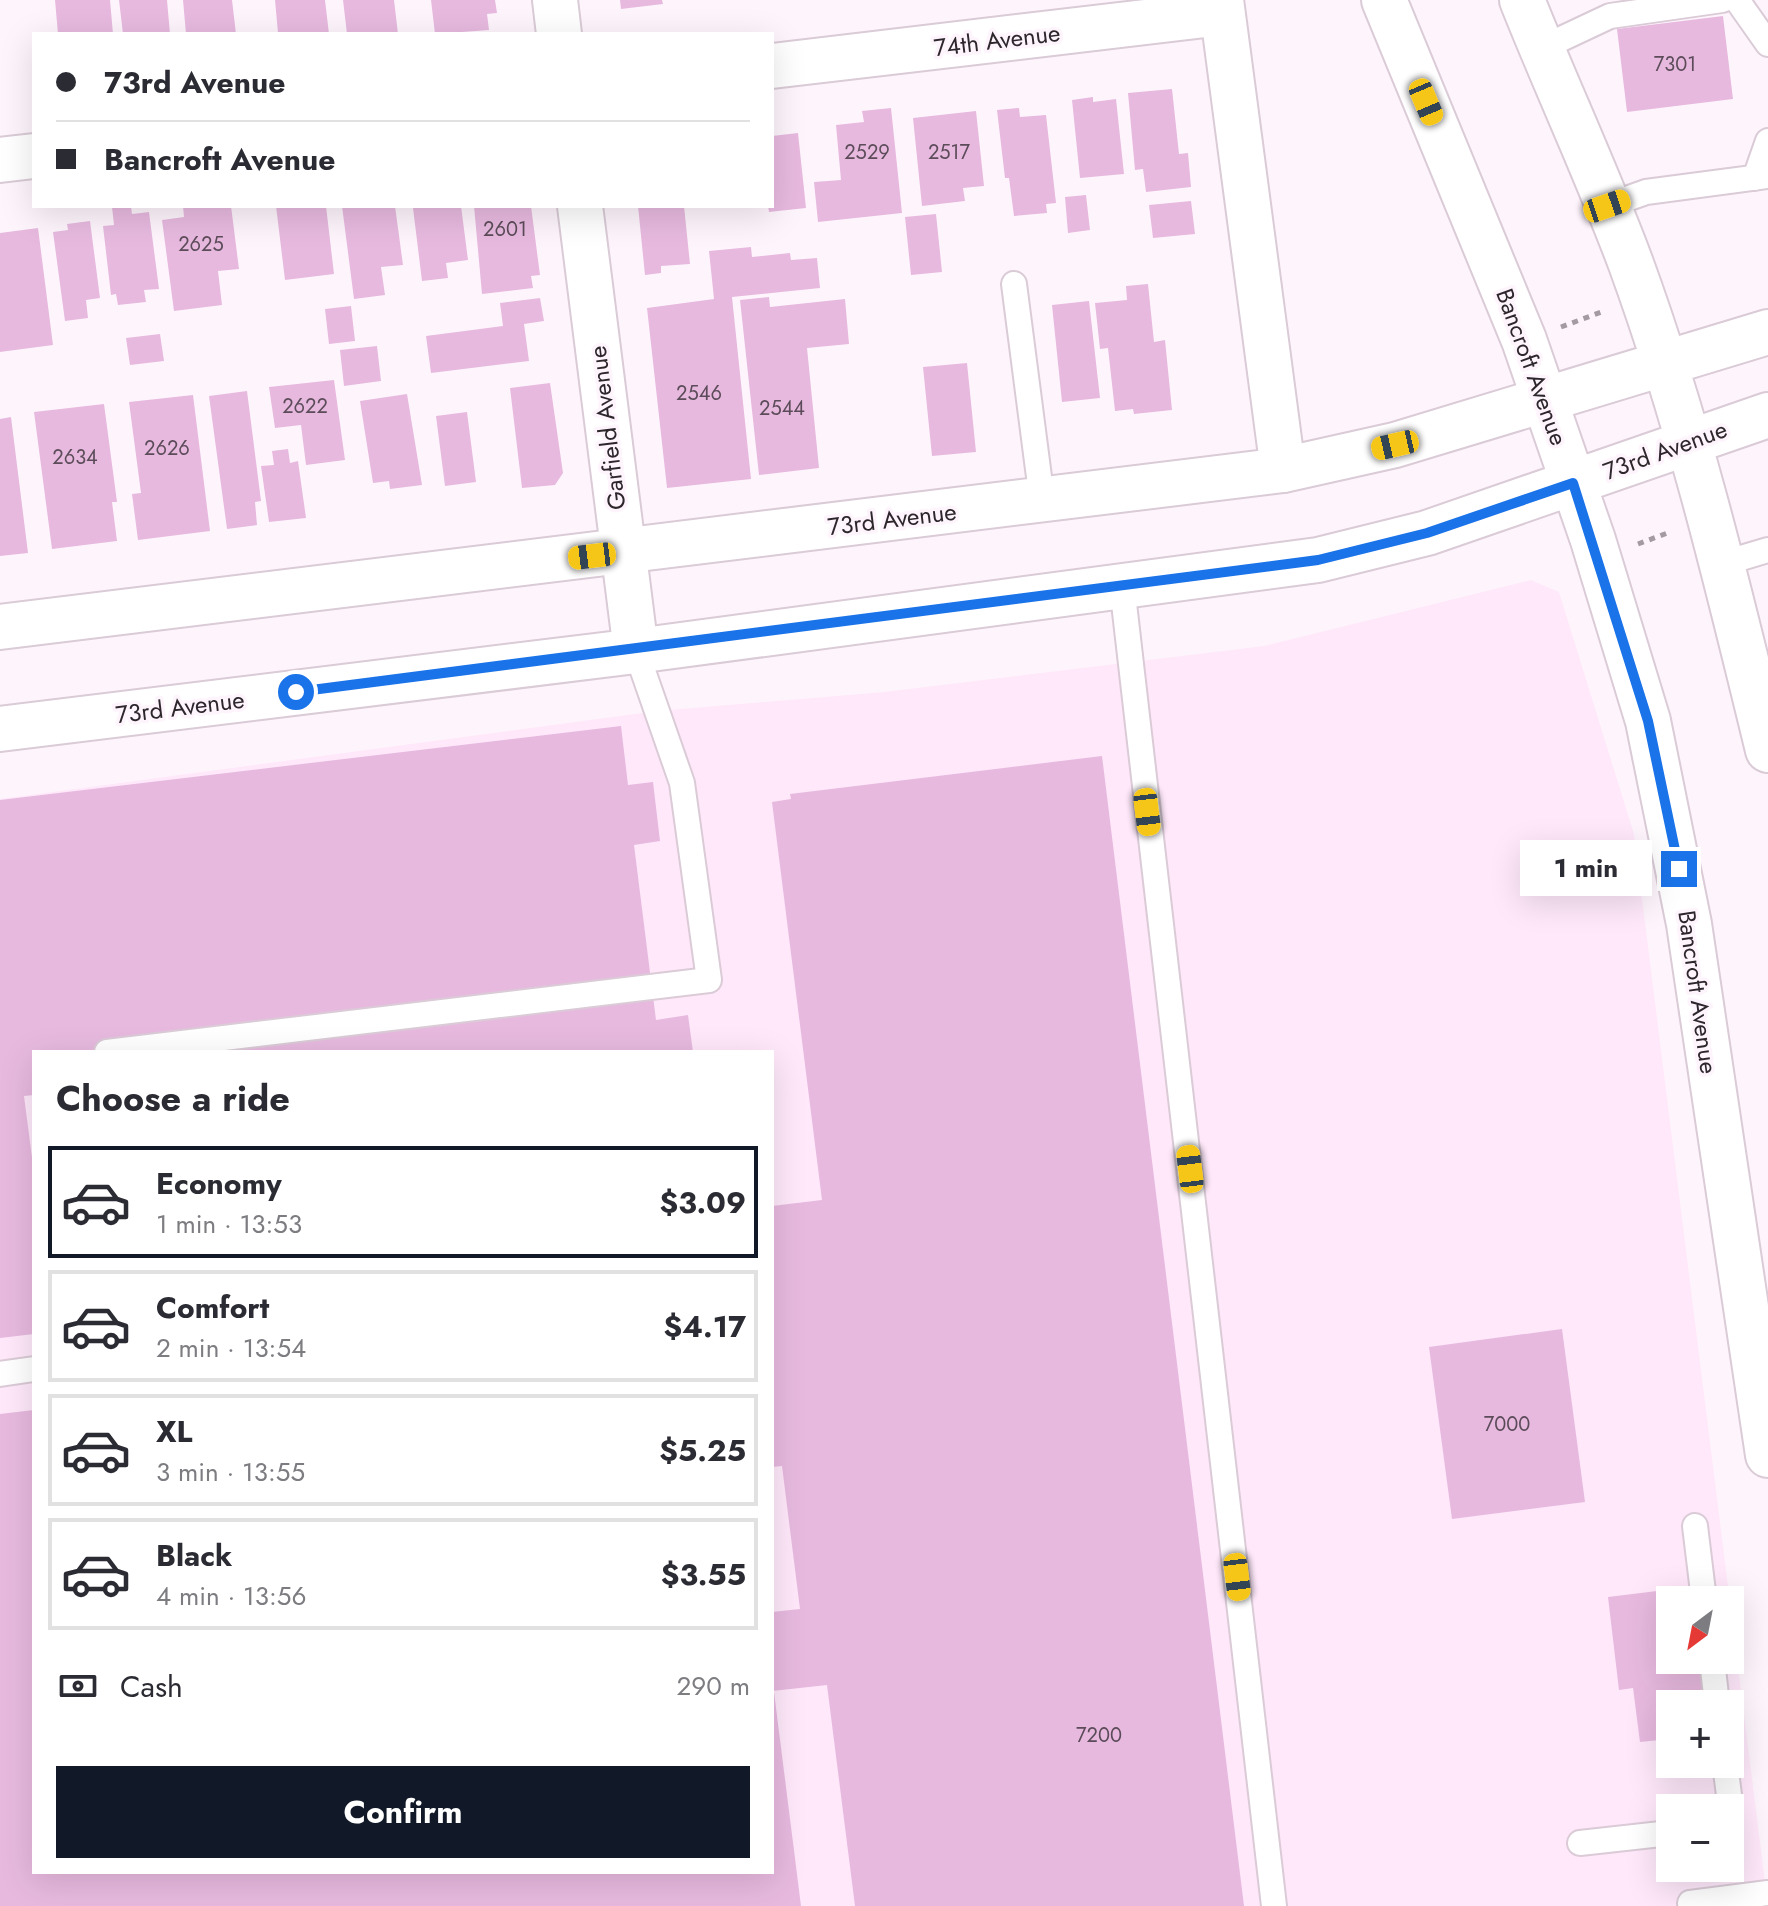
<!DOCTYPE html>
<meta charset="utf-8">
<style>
body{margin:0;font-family:Jost,sans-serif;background:#f2f2f3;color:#2b2b33;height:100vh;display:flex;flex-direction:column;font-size:30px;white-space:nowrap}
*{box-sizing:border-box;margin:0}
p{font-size:26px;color:#7c7c81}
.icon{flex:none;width:44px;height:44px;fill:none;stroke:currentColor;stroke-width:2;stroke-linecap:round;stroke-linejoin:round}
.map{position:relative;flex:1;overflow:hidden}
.panel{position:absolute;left:32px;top:1050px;width:742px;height:824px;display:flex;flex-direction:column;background:#fff;border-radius:0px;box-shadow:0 8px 32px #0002}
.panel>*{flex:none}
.banner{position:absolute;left:32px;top:32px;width:742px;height:176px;border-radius:0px;box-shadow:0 8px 32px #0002;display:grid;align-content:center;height:176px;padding:0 24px;background:#fff}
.needle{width:52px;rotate:212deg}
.buttons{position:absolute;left:1656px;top:1586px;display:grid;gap:16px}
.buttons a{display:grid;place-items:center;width:88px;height:88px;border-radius:0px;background:#fff;box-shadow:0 8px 32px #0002;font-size:40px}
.end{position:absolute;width:36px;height:36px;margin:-18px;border:10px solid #1a73e8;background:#fff;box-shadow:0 0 0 4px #fff}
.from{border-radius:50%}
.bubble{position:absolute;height:56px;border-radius:0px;background:#fff;box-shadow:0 8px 32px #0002;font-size:26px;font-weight:700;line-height:56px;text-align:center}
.car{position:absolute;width:24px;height:48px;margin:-24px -12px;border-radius:10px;box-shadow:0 0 6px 2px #0007;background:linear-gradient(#f5c518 24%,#345 0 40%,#f5c518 0 76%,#345 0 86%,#f5c518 0)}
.banner b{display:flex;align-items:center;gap:28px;height:76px;font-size:30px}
.banner b+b{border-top:2px solid #e1e1e2}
.banner i{width:20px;height:20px;background:#2b2b33}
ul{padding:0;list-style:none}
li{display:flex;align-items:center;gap:24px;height:112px;margin:0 16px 12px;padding:0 8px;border:4px solid #e1e1e2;border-radius:0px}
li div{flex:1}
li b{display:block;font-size:30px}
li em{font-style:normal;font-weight:700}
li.current{border-color:#111827}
li>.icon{width:72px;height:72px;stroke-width:1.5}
h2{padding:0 24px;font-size:36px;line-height:96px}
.pay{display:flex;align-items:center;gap:20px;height:88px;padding:0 24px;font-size:30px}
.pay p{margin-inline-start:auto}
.action{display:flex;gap:16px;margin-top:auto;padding:16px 24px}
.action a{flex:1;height:92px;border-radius:0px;background:#111827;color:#fff;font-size:32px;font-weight:700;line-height:92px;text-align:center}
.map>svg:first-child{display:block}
.built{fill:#fee8fa;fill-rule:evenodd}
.building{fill:#e7b9df}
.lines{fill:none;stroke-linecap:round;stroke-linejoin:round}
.lane-casing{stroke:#dacbd7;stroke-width:28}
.street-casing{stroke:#dacbd7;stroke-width:48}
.secondary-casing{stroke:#dacbd7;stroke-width:48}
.path{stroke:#a39ba1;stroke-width:5;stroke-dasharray:6 6;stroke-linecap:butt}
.lane{stroke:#fff;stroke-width:24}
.street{stroke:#fff;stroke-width:44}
.secondary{stroke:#fff;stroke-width:44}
.route{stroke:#1a73e8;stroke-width:10}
.labels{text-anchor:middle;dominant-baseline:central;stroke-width:7;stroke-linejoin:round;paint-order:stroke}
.number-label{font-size:20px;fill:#5c4c59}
.street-label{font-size:24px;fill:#2d272c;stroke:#fef5fc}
</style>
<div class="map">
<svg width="1768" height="1906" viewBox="0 0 1768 1906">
<rect width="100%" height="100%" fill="#fef5fc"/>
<path class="built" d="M 1531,580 L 1559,592 L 1634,834 L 1768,1906 L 0,1906 L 0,799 L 657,711 L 884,692 L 1264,646 ZM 34,1052 L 772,1052 L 772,1872 L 34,1872 ZM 1670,1600 L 1730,1600 L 1730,1660 L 1670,1660 ZM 1670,1704 L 1730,1704 L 1730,1764 L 1670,1764 ZM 1670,1808 L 1730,1808 L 1730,1868 L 1670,1868 Z"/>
<path class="building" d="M 55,0 L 110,0 L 113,34 L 58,34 Z
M 119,0 L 167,0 L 170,34 L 123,34 Z
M 183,0 L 232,0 L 236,34 L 186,34 Z
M 275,0 L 325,0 L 329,34 L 278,33 Z
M 343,0 L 394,0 L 398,34 L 347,34 Z
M 431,0 L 495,0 L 497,13 L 487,14 L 489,30 L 435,34 Z
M 620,0 L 662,0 L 663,4 L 621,9 Z
M 1723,16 L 1733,99 L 1627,112 L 1617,29 Z
M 1172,89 L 1179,154 L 1188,153 L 1191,187 L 1146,192 L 1143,169 L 1135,170 L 1128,93 Z
M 1093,97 L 1093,102 L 1116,99 L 1124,174 L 1080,178 L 1072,100 Z
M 891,108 L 902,213 L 818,222 L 814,182 L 841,180 L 836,125 L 864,122 L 862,111 Z
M 1019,108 L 1020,117 L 1046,115 L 1056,203 L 1046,204 L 1047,213 L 1014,216 L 1009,178 L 1005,178 L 997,110 Z
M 976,111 L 984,186 L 963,188 L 965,201 L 922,206 L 913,118 Z
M 798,133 L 806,208 L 769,212 L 768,206 L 772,206 L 772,136 Z
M 1086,195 L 1090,230 L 1068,233 L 1065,197 Z
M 1191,201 L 1195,234 L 1153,238 L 1149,205 Z
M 131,206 L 132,214 L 149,212 L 159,289 L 144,290 L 146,302 L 118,305 L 116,294 L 111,295 L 103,226 L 114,225 L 112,207 Z
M 183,206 L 231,206 L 239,269 L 218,271 L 222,305 L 174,311 L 162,220 L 184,217 Z
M 276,206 L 326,206 L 334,274 L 285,280 Z
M 342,206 L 395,206 L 403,265 L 381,267 L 385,295 L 354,299 Z
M 428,206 L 461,206 L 468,260 L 446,263 L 448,278 L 422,281 L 413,208 Z
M 474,206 L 531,206 L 540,275 L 531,276 L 533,288 L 482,294 Z
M 638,206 L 684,206 L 690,264 L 661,266 L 661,273 L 645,275 Z
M 936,214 L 942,272 L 911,275 L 905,217 Z
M 90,221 L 100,298 L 86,300 L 88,318 L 65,321 L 53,232 L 68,230 L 67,224 Z
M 38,228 L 53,345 L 0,352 L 0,233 Z
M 751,247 L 752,257 L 790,253 L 791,260 L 817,258 L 820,288 L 732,297 L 751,479 L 667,488 L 647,308 L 714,299 L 709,251 Z
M 1148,284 L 1154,342 L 1165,340 L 1172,410 L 1134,414 L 1133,409 L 1115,411 L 1108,348 L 1100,349 L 1095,303 L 1127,300 L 1126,286 Z
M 769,297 L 770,307 L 845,299 L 849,344 L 807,348 L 819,468 L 759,475 L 740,300 Z
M 540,298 L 544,321 L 524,324 L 529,361 L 431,373 L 426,336 L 503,326 L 500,303 Z
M 1089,301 L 1100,398 L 1062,402 L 1052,305 Z
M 351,306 L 355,341 L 329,344 L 325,309 Z
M 160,334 L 164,361 L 130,365 L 126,338 Z
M 377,346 L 381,381 L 344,386 L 340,350 Z
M 967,363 L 976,452 L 932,456 L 923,367 Z
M 334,380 L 345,460 L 306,465 L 301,425 L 275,428 L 269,387 Z
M 550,383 L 563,473 L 555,485 L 522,488 L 510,388 Z
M 247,391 L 261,501 L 255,502 L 257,525 L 227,529 L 209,396 Z
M 407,394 L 422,485 L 390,489 L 389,481 L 373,483 L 360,401 Z
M 193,395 L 210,531 L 138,540 L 132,494 L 141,493 L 129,402 Z
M 104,404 L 117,502 L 112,502 L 117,541 L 52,549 L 34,412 Z
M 467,412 L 476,482 L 445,486 L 436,416 Z
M 11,417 L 28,553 L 0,556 L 0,419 Z
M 288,449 L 290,463 L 298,461 L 306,518 L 269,522 L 261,466 L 274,465 L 272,451 Z
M 621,726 L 628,785 L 653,782 L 660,841 L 634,845 L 656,1020 L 688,1015 L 693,1052 L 34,1052 L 34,1095 L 24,1096 L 34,1173 L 34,1334 L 0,1338 L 0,800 Z
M 1102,756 L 1244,1906 L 855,1906 L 827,1685 L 772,1691 L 772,1612 L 800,1609 L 782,1466 L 772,1467 L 772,1206 L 822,1200 L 772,802 L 791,799 L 790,794 Z
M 1562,1329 L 1585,1502 L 1452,1519 L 1429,1347 Z
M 34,1410 L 34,1872 L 772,1872 L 774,1692 L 801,1906 L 0,1906 L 0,1414 Z
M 1698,1586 L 1699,1600 L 1670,1600 L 1670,1660 L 1707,1660 L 1712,1704 L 1670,1704 L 1670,1739 L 1640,1742 L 1633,1688 L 1619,1690 L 1608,1597 Z"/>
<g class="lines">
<defs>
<path id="lane" d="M 1737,0 L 1768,44
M 1542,48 L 1610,16 L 1722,0
M 1755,178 L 1768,141
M 1607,206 L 1646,192 L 1768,176
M 1014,284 L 1042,500
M 1721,564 L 1768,550
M 1122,586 L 1274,1906
M 107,1052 L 709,980 L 682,783 L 636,651
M 0,1374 L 34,1369
M 1695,1526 L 1704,1600
M 1712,1660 L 1717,1704
M 1724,1808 L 1729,1795 L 1725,1764
M 1580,1843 L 1670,1833
M 1690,1903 L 1768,1893"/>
<path id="street" d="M 555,0 L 559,34
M 1221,0 L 1283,470
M 772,66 L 1222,13
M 0,160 L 34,156
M 580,206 L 636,651"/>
<path id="secondary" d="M 1384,0 L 1524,340 L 1593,540 L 1648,721 L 1689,924 L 1768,1455
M 1522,0 C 1557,88 1598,175 1631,264 C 1689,423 1728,586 1768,750
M 0,627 L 1283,470 L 1395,445 L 1768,332
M 0,729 L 636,651 L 1318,560 L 1427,533 L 1768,415"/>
</defs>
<use href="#lane" class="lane-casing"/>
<use href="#street" class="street-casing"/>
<use href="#secondary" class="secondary-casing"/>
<path class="path" d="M 1561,327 L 1604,311
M 1638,544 L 1670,532"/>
<use href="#lane" class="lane"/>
<use href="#street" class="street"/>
<use href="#secondary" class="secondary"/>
</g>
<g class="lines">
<path class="route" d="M 296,692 L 1318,560 L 1427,533 L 1573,483 L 1648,721 L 1679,869"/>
</g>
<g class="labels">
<g class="number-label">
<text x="1675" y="64">7301</text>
<text x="867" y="152">2529</text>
<text x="949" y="152">2517</text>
<text x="505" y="229">2601</text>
<text x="201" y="244">2625</text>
<text x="699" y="393">2546</text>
<text x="305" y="406">2622</text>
<text x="782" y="408">2544</text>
<text x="167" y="448">2626</text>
<text x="75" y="457">2634</text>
<text x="1507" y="1424">7000</text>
<text x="1099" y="1735">7200</text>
</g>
<g class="street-label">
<text transform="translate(997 40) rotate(-7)">74th Avenue</text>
<text transform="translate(1532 367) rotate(70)">Bancroft Avenue</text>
<text transform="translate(607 428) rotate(-97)">Garfield Avenue</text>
<text transform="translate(1665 450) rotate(-20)">73rd Avenue</text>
<text transform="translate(892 519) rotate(-7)">73rd Avenue</text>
<text transform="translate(180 707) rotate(-7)">73rd Avenue</text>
<text transform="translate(1698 992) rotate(82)">Bancroft Avenue</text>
</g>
</g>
</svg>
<div class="buttons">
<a><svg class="needle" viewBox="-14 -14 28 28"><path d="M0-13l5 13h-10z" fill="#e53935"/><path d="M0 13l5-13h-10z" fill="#7c7c81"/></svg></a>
<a>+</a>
<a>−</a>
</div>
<i class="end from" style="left:296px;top:692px"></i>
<i class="end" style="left:1679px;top:869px"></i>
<div class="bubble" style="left:1520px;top:840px;width:132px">1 min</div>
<i class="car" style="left:1426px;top:102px;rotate:157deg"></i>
<i class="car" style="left:1607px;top:206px;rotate:71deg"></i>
<i class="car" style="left:1395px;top:445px;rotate:257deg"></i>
<i class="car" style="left:592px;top:556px;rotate:263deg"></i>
<i class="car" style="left:1147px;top:812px;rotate:173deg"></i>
<i class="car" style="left:1190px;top:1169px;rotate:353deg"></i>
<i class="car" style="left:1237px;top:1577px;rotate:173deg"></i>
<div class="banner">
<b><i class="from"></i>73rd Avenue</b>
<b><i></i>Bancroft Avenue</b>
</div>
<section class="panel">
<h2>Choose a ride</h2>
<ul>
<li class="current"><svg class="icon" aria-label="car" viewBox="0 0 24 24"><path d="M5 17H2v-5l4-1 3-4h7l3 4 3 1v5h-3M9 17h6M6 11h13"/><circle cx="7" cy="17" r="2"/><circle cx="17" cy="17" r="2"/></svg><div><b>Economy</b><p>1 min · 13:53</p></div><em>$3.09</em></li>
<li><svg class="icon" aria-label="car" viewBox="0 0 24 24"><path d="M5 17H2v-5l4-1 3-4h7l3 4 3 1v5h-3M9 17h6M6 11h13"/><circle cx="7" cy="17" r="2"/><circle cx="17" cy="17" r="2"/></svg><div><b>Comfort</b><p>2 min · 13:54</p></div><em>$4.17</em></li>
<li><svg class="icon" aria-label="car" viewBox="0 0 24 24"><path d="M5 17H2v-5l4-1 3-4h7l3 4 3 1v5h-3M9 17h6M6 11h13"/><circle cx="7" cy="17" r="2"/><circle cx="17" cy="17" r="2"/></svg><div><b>XL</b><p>3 min · 13:55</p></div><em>$5.25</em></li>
<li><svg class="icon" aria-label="car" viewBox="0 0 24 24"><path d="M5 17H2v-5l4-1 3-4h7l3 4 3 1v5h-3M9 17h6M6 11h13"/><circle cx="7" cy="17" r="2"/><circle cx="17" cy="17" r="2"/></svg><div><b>Black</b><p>4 min · 13:56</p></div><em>$3.55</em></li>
</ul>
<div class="pay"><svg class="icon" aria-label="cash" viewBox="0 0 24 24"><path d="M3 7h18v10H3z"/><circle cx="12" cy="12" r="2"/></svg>Cash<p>290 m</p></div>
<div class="action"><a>Confirm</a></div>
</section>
</div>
